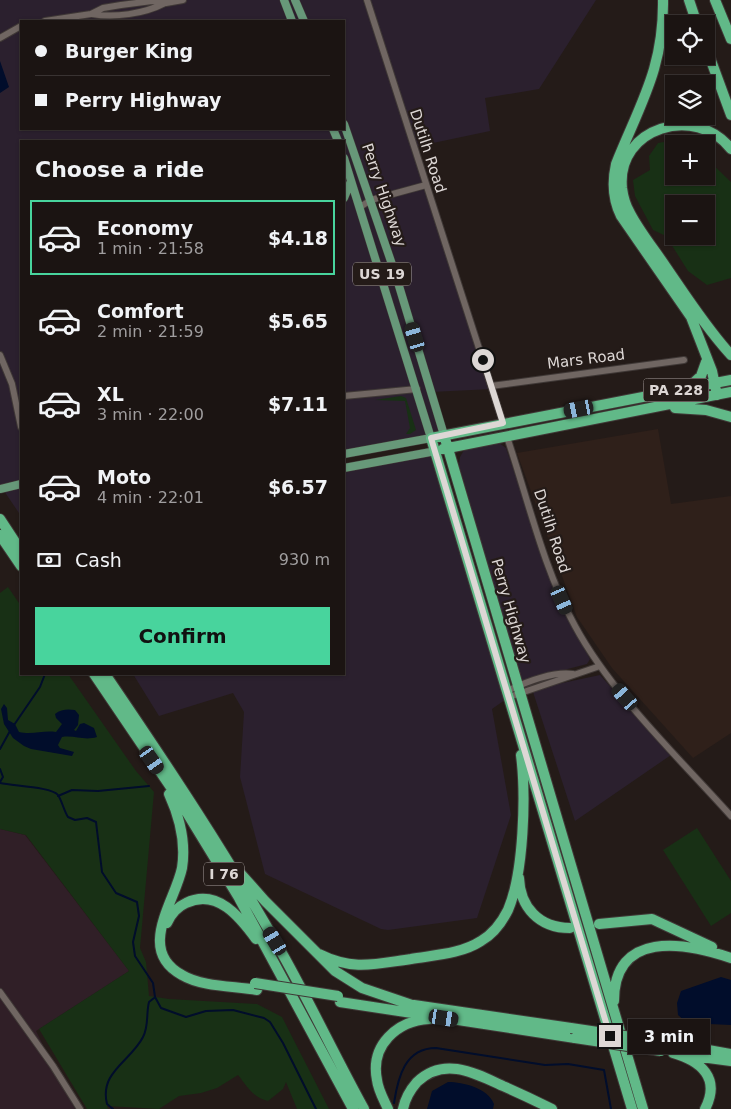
<!DOCTYPE html>
<meta charset="utf-8">
<style>
body{margin:0;font-family:"DejaVu Sans",sans-serif;background:#282120;color:#f1f3f6;height:100vh;display:flex;flex-direction:column;font-size:19px;white-space:nowrap}
*{box-sizing:border-box;margin:0}
p{font-size:16px;color:#a09e9f}
.icon{flex:none;width:28px;height:28px;fill:none;stroke:currentColor;stroke-width:2;stroke-linecap:round;stroke-linejoin:round}
.map{position:relative;flex:1;overflow:hidden}
.sheet{position:absolute;left:20px;top:140px;width:325px;height:535px;display:flex;flex-direction:column;background:#1b1412;border-radius:0px;box-shadow:0 1px 4px #0004,0 0 0 1px #393332}
.sheet>*{flex:none}
.guide{position:absolute;left:20px;top:20px;width:325px;height:110px;border-radius:0px;box-shadow:0 1px 4px #0004,0 0 0 1px #393332;display:grid;align-content:center;height:110px;padding:0 15px;background:#1b1412}
.buttons{position:absolute;left:665px;top:15px;display:grid;gap:10px}
.buttons a{display:grid;place-items:center;width:50px;height:50px;border-radius:0px;background:#1b1412;box-shadow:0 1px 4px #0004,0 0 0 1px #393332;font-size:25px}
.end{position:absolute;width:22px;height:22px;margin:-11px;border:6px solid #ddd7d5;background:#111;box-shadow:0 0 0 2px #111}
.from{border-radius:50%}
.bubble{position:absolute;height:35px;border-radius:0px;background:#1b1412;box-shadow:0 1px 4px #0004,0 0 0 1px #393332;font-size:16px;font-weight:700;line-height:35px;text-align:center}
.car{position:absolute;width:15px;height:30px;margin:-15px -8px;border-radius:6px;box-shadow:0 0 4px 1px #0007;background:linear-gradient(#222 24%,#8ab4d8 0 40%,#222 0 76%,#8ab4d8 0 86%,#222 0)}
.guide b{display:flex;align-items:center;gap:18px;height:48px;font-size:19px}
.guide b+b{border-top:1px solid #393332}
.guide i{width:12px;height:12px;background:#f1f3f6}
ul{padding:0;list-style:none}
li{display:flex;align-items:center;gap:15px;height:75px;margin:0 10px 8px;padding:0 5px;border:2px solid transparent;border-radius:0px}
li div{flex:1}
li b{display:block;font-size:19px}
li em{font-style:normal;font-weight:700}
li.active{border-color:#48d49d}
li>.icon{width:45px;height:45px;stroke-width:1.5}
h2{padding:0 15px;font-size:22px;line-height:60px}
.pay{display:flex;align-items:center;gap:12px;height:55px;padding:0 15px;font-size:19px}
.pay p{margin-inline-start:auto}
.button{display:flex;gap:10px;margin-top:auto;padding:10px 15px}
.button a{flex:1;height:58px;border-radius:0px;background:#48d49d;color:#111;font-size:20px;font-weight:700;line-height:58px;text-align:center}
.map>svg:first-child{display:block}
.commercial{fill:#2b202e;fill-rule:evenodd}
.industrial{fill:#301f27}
.built{fill:#2f201a}
.green{fill:#183015;fill-rule:evenodd}
.water{fill:#010d2b}
.lines{fill:none;stroke-linecap:round;stroke-linejoin:round}
.stream{stroke:#010d2b;stroke-width:2}
.minor-casing{stroke:#3f3836;stroke-width:8}
.major-casing{stroke:#3f3836;stroke-width:9}
.highway-casing{stroke:#3f3836;stroke-width:12}
.minor{stroke:#706662;stroke-width:6}
.major{stroke:#679879;stroke-width:8}
.highway{stroke:#61b988;stroke-width:10}
.highway-bridge-casing{stroke:#3f3836;stroke-width:12;stroke-linecap:butt}
.highway-bridge{stroke:#61b988;stroke-width:10}
.route{stroke:#ddd7d5;stroke-width:6}
.labels{text-anchor:middle;dominant-baseline:central;stroke-width:4.5;stroke-linejoin:round;paint-order:stroke}
.shield{fill:#241b18;stroke:#a69f9c;stroke-width:1}
.shield-label{font-size:14px;font-weight:bold;fill:#ddd7d5}
.street-label{font-size:15px;fill:#ddd7d5;stroke:#241b18}
</style>
<div class="map">
<svg width="731" height="1109" viewBox="0 0 731 1109">
<rect width="100%" height="100%" fill="#241b18"/>
<path class="commercial" d="M 0,0 L 596,0 L 539,89 L 485,98 L 490,131 L 414,147 L 492,389 L 431,392 L 444,435 L 344,454 L 344,141 L 21,141 L 21,516 L 0,485 ZM 21,21 L 344,21 L 344,129 L 21,129 Z
M 499,443 L 506,448 L 560,605 L 590,659 L 587,664 L 521,681 L 459,465 L 460,457 L 464,450 Z
M 436,451 L 509,697 L 492,709 L 511,815 L 477,918 L 388,930 L 381,929 L 265,874 L 240,777 L 244,712 L 233,693 L 159,716 L 133,674 L 344,674 L 344,468 Z
M 600,675 L 671,755 L 575,821 L 533,692 L 539,688 Z"/>
<path class="industrial" d="M 0,829 L 25,835 L 129,971 L 36,1031 L 75,1109 L 0,1109 Z"/>
<path class="built" d="M 658,429 L 671,504 L 731,496 L 731,733 L 693,758 L 612,668 L 577,617 L 517,453 Z"/>
<path class="green" d="M 686,138 L 692,144 L 674,144 L 674,176 L 706,176 L 706,158 L 731,182 L 731,278 L 707,285 L 688,271 L 666,236 L 653,230 L 635,196 L 633,180 L 650,170 L 649,156 L 658,143 ZM 674,204 L 706,204 L 706,236 L 674,236 Z
M 401,396 L 406,398 L 416,430 L 410,434 L 406,434 L 410,428 L 405,401 L 375,400 Z
M 8,587 L 21,606 L 21,674 L 68,674 L 136,771 L 154,792 L 140,948 L 146,962 L 149,996 L 169,999 L 257,1004 L 282,1017 L 329,1109 L 297,1109 L 286,1082 L 283,1089 L 268,1101 C 253,1098 247,1086 238,1075 L 217,1088 L 201,1093 L 179,1096 L 159,1109 L 107,1106 L 108,1109 L 87,1109 L 39,1029 L 129,971 L 26,835 L 0,829 L 0,593 Z
M 697,828 L 731,881 L 731,913 L 711,926 L 663,850 Z"/>
<path class="water" d="M 0,61 L 9,87 L 0,93 Z
M 4,704 L 7,708 L 8,720 L 15,724 L 19,732 C 33,735 43,730 56,732 L 62,724 L 56,718 L 55,714 C 61,709 68,709 75,710 L 79,715 L 78,725 L 74,730 L 76,731 L 80,724 L 84,723 L 94,728 L 97,737 C 84,741 75,735 62,737 L 58,745 L 60,748 L 74,752 L 72,756 L 31,749 L 24,746 L 13,738 L 4,724 L 1,709 Z
M 721,977 L 731,980 L 731,1025 L 687,1023 L 678,1015 L 677,1003 L 681,991 Z
M 448,1082 C 463,1082 488,1088 494,1104 L 493,1109 L 427,1109 L 432,1091 Z"/>
<g class="lines">
<path class="stream" d="M 14,725 L 40,687 L 45,674
M 0,749 L 10,731
M 0,769 L 3,777 L 0,782
M 0,783 C 13,786 52,787 58,795 C 62,801 64,811 68,817 L 75,820 L 87,818 L 96,822 L 102,872 L 116,893 L 137,902 L 139,916 L 133,942 L 135,956 L 153,983 L 155,997 L 161,1008 L 186,1017 L 206,1011 L 233,1010 L 264,1018 L 270,1022 L 283,1043 L 316,1109
M 58,796 L 72,790 L 98,791 L 149,786
M 394,1103 C 398,1077 405,1048 436,1048 L 545,1065 L 568,1064 L 604,1070 L 611,1109
M 113,1109 L 107,1104 C 99,1072 131,1061 143,1037 C 149,1026 146,1013 149,1002 L 154,998"/>
<defs>
<path id="minor" d="M 367,0 L 503,423
M 92,14 C 114,18 144,14 165,3
M 45,21 L 91,14 L 103,8 L 121,5 L 152,1 L 166,3 L 183,0
M 0,38 L 21,26
M 360,207 L 371,200 L 426,185
M 0,355 L 12,384 L 21,427
M 491,386 L 684,360
M 344,396 L 417,389
M 507,437 C 528,499 543,568 575,626 C 611,693 679,758 731,816
M 507,691 C 526,682 553,671 573,674
M 509,697 L 600,666
M 0,992 L 53,1066 L 80,1109"/>
<path id="major" d="M 284,0 L 292,21
M 295,0 L 304,21
M 344,124 L 396,276 L 444,435
M 333,129 L 338,141
M 344,158 L 431,438 L 344,454
M 344,198 L 351,181
M 344,468 L 436,451
M 0,489 L 21,484"/>
<path id="highway" d="M 663,0 C 664,68 640,104 616,164 C 612,182 613,200 621,216 L 691,317 L 712,371 L 717,395
M 689,0 L 697,24
M 715,0 L 731,39
M 706,47 L 731,115
M 731,149 C 696,104 616,127 622,188 C 623,196 626,206 630,213 C 640,232 654,249 666,267 C 686,296 707,329 731,355
M 688,388 L 701,376 L 706,362
M 675,408 L 706,410 L 731,417
M 444,435 L 643,1109
M 443,449 L 731,392
M 0,519 L 21,551
M 0,535 L 21,566
M 94,674 L 176,795 L 239,898 L 353,1109
M 105,674 C 167,765 229,858 283,955 C 311,1005 336,1058 364,1109
M 169,794 C 180,818 186,843 182,868 C 175,902 136,950 182,975 C 202,987 234,986 257,990
M 241,874 L 265,901 L 335,971 L 362,988 L 412,1005
M 519,878 C 520,907 539,928 570,928
M 167,923 C 171,914 177,907 186,903 C 217,888 240,917 256,939
M 599,924 L 652,919 L 712,947
M 319,954 C 353,971 375,964 411,959 C 434,955 461,954 481,941 C 493,934 502,922 508,910 C 524,873 526,794 521,755
M 614,1001 C 614,930 684,942 731,958
M 340,1002 L 575,1038
M 407,1004 L 571,1028
M 658,1041 L 731,1054
M 673,1053 C 701,1061 721,1078 705,1109
M 686,1055 L 731,1061
M 388,1109 C 384,1100 378,1090 377,1080 C 370,1045 397,1021 429,1019
M 403,1109 C 405,1099 410,1090 417,1082 C 444,1056 475,1073 503,1086 C 519,1093 536,1101 552,1109
M 632,1109 L 431,438 L 731,380"/>
</defs>
<use href="#minor" class="minor-casing"/>
<use href="#major" class="major-casing"/>
<use href="#highway" class="highway-casing"/>
<use href="#minor" class="minor"/>
<use href="#major" class="major"/>
<use href="#highway" class="highway"/>
<defs>
<path id="highway-bridge" d="M 255,983 L 338,996
M 571,1028 L 658,1041
M 575,1038 L 661,1051"/>
</defs>
<use href="#highway-bridge" class="highway-bridge-casing"/>
<use href="#highway-bridge" class="highway-bridge"/>
</g>
<g class="lines">
<path class="route" d="M 483,360 L 503,423 L 431,438 L 610,1036"/>
</g>
<g class="labels">
<g class="shield">
<rect x="353" y="262.5" width="58" height="23" rx="4"/>
<rect x="643.5" y="378.5" width="65" height="23" rx="4"/>
<rect x="204" y="862.5" width="40" height="23" rx="4"/>
</g>
<g class="shield-label">
<text x="382" y="274">US 19</text>
<text x="676" y="390">PA 228</text>
<text x="224" y="874">I 76</text>
</g>
<g class="street-label">
<text transform="translate(428 151) rotate(72)">Dutilh Road</text>
<text transform="translate(384 195) rotate(71)">Perry Highway</text>
<text transform="translate(586 359) rotate(-7)">Mars Road</text>
<text transform="translate(552 531) rotate(72)">Dutilh Road</text>
<text transform="translate(511 611) rotate(74)">Perry Highway</text>
</g>
</g>
</svg>
<div class="buttons">
<a><svg class="icon" aria-label="locate" viewBox="0 0 24 24"><circle cx="12" cy="12" r="6"/><path d="M12 2v4M12 18v4M2 12h4M18 12h4"/></svg></a>
<a><svg class="icon" aria-label="layers" viewBox="0 0 24 24"><path d="M12 4l9 5-9 5-9-5zM3 14l9 5 9-5"/></svg></a>
<a>+</a>
<a>−</a>
</div>
<i class="end from" style="left:483px;top:360px"></i>
<i class="end" style="left:610px;top:1036px"></i>
<div class="bubble" style="left:628px;top:1019px;width:82px">3 min</div>
<i class="car" style="left:415px;top:337px;rotate:343deg"></i>
<i class="car" style="left:579px;top:409px;rotate:259deg"></i>
<i class="car" style="left:562px;top:600px;rotate:156deg"></i>
<i class="car" style="left:625px;top:697px;rotate:319deg"></i>
<i class="car" style="left:152px;top:760px;rotate:145deg"></i>
<i class="car" style="left:275px;top:941px;rotate:329deg"></i>
<i class="car" style="left:444px;top:1018px;rotate:99deg"></i>
<div class="guide">
<b><i class="from"></i>Burger King</b>
<b><i></i>Perry Highway</b>
</div>
<section class="sheet">
<h2>Choose a ride</h2>
<ul>
<li class="active"><svg class="icon" aria-label="car" viewBox="0 0 24 24"><path d="M5 17H2v-5l4-1 3-4h7l3 4 3 1v5h-3M9 17h6M6 11h13"/><circle cx="7" cy="17" r="2"/><circle cx="17" cy="17" r="2"/></svg><div><b>Economy</b><p>1 min · 21:58</p></div><em>$4.18</em></li>
<li><svg class="icon" aria-label="car" viewBox="0 0 24 24"><path d="M5 17H2v-5l4-1 3-4h7l3 4 3 1v5h-3M9 17h6M6 11h13"/><circle cx="7" cy="17" r="2"/><circle cx="17" cy="17" r="2"/></svg><div><b>Comfort</b><p>2 min · 21:59</p></div><em>$5.65</em></li>
<li><svg class="icon" aria-label="car" viewBox="0 0 24 24"><path d="M5 17H2v-5l4-1 3-4h7l3 4 3 1v5h-3M9 17h6M6 11h13"/><circle cx="7" cy="17" r="2"/><circle cx="17" cy="17" r="2"/></svg><div><b>XL</b><p>3 min · 22:00</p></div><em>$7.11</em></li>
<li><svg class="icon" aria-label="car" viewBox="0 0 24 24"><path d="M5 17H2v-5l4-1 3-4h7l3 4 3 1v5h-3M9 17h6M6 11h13"/><circle cx="7" cy="17" r="2"/><circle cx="17" cy="17" r="2"/></svg><div><b>Moto</b><p>4 min · 22:01</p></div><em>$6.57</em></li>
</ul>
<div class="pay"><svg class="icon" aria-label="cash" viewBox="0 0 24 24"><path d="M3 7h18v10H3z"/><circle cx="12" cy="12" r="2"/></svg>Cash<p>930 m</p></div>
<div class="button"><a>Confirm</a></div>
</section>
</div>
